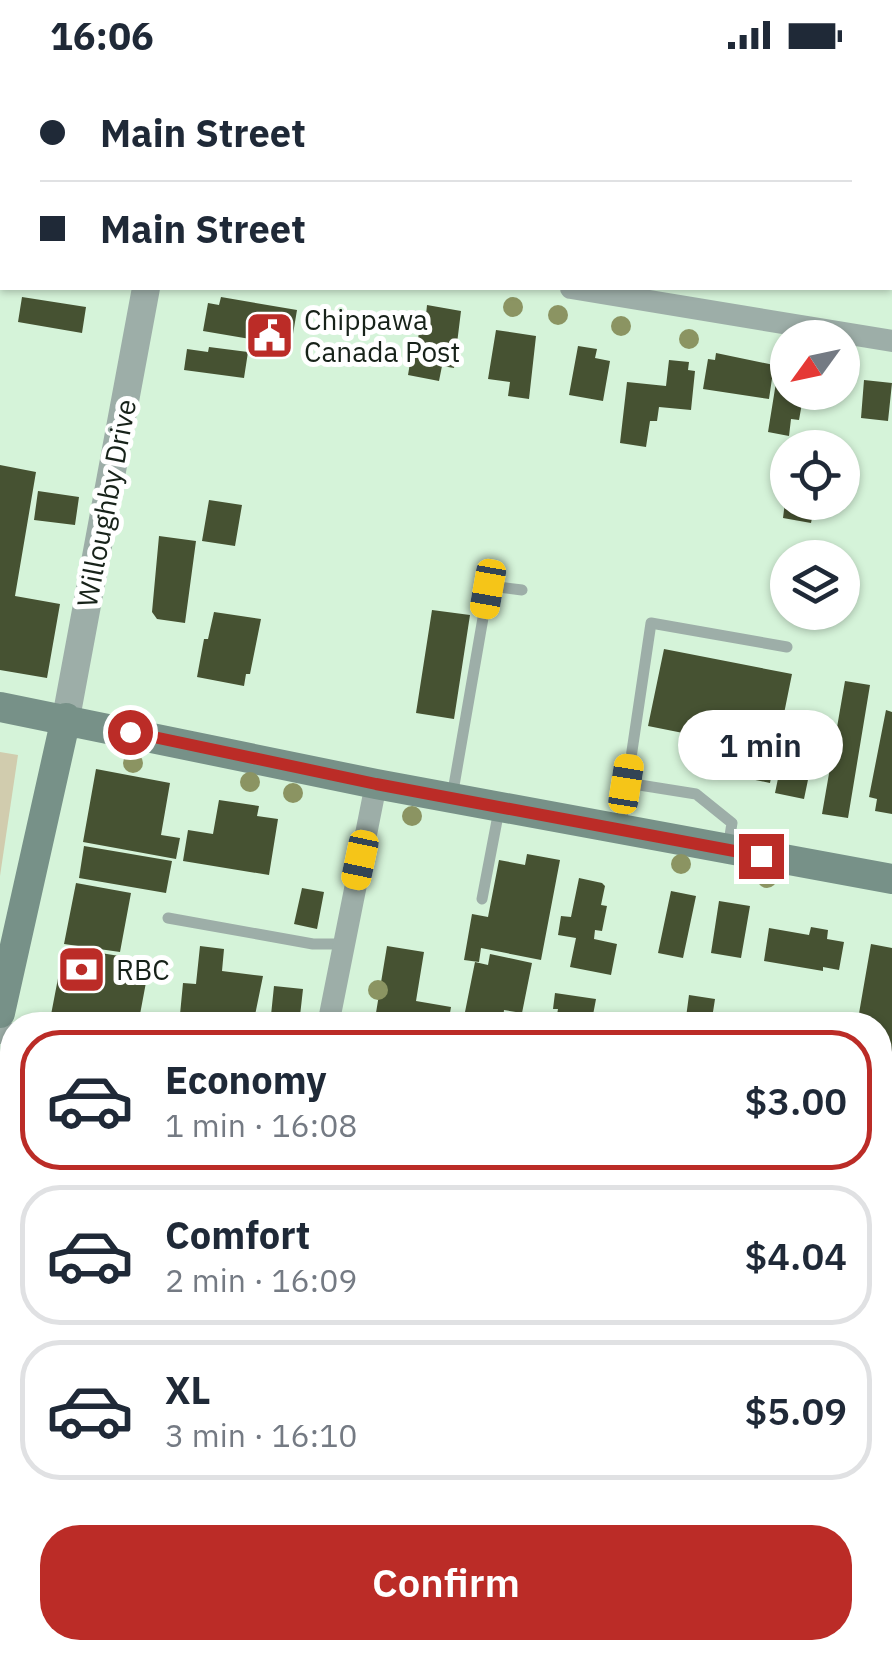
<!DOCTYPE html>
<meta charset="utf-8">
<style>
body{margin:0;font-family:"IBM Plex Sans",sans-serif;background:#f2f2f3;color:#1f2937;height:100vh;display:flex;flex-direction:column;font-size:38px;white-space:nowrap}
*{box-sizing:border-box;margin:0}
p{font-size:32px;color:#747a83}
.icon{flex:none;width:55px;height:55px;fill:none;stroke:currentColor;stroke-width:2;stroke-linecap:round;stroke-linejoin:round}
.map{position:relative;flex:1;overflow:hidden}
.drawer{position:absolute;left:0px;top:942px;width:892px;height:648px;display:flex;flex-direction:column;background:#fff;border-radius:40px 40px 0 0;box-shadow:0 2px 8px #0004}
.drawer>*{flex:none}
.top-card{position:absolute;left:0px;top:0px;width:892px;height:220px;box-shadow:0 2px 8px #0004;display:grid;align-content:center;height:220px;padding:0 40px;background:#fff}
.needle{width:65px;rotate:237deg}
.tools{position:absolute;left:770px;top:250px;display:grid;gap:20px}
.tools a{display:grid;place-items:center;width:90px;height:90px;border-radius:50%;background:#fff;box-shadow:0 2px 8px #0004;font-size:50px}
.end{position:absolute;width:45px;height:45px;margin:-22px;border:12px solid #bb2c27;background:#fff;box-shadow:0 0 0 5px #fff}
.from{border-radius:50%}
.bubble{position:absolute;height:70px;border-radius:35px;background:#fff;box-shadow:0 2px 8px #0004;font-size:32px;font-weight:600;line-height:70px;text-align:center}
.car{position:absolute;width:30px;height:60px;margin:-30px -15px;border-radius:12px;box-shadow:0 0 8px 2px #0007;background:linear-gradient(#f5c518 24%,#345 0 40%,#f5c518 0 76%,#345 0 86%,#f5c518 0)}
.top-card b{display:flex;align-items:center;gap:35px;height:95px;font-size:38px}
.top-card b+b{border-top:2px solid #e0e1e3}
.top-card i{width:25px;height:25px;background:#1f2937}
ul{padding:18px 0 0;list-style:none}
li{display:flex;align-items:center;gap:30px;height:140px;margin:0 20px 15px;padding:0 20px;border:5px solid #e0e1e3;border-radius:40px}
li div{flex:1}
li b{display:block;font-size:38px}
li em{font-style:normal;font-weight:600}
li.current{border-color:#bb2c27}
li>.icon{width:90px;height:90px;stroke-width:1.5}
.cta{display:flex;gap:20px;margin-top:auto;padding:20px 40px}
.cta a{flex:1;height:115px;border-radius:40px;background:#bb2c27;color:#fff;font-size:40px;font-weight:600;line-height:115px;text-align:center}
.status{display:flex;justify-content:space-between;align-items:center;height:70px;padding:0 50px;background:#fff;direction:ltr}
.status svg{height:28px;fill:currentColor}
.map>svg:first-child{display:block}
.green{fill:#d1ccae}
.water{fill:#90c2c3}
.building{fill:#465232}
.lines{fill:none;stroke-linecap:round;stroke-linejoin:round}
.service{stroke:#9daea8;stroke-width:11}
.minor{stroke:#9daea8;stroke-width:22}
.tertiary{stroke:#9daea8;stroke-width:28}
.secondary{stroke:#779188;stroke-width:30}
.tree{fill:#8b9462}
.route{stroke:#bb2c27;stroke-width:12}
.labels{text-anchor:middle;dominant-baseline:central;stroke-width:10;stroke-linejoin:round;paint-order:stroke}
.poi-label{font-size:28px;fill:#172219;stroke:#fff;text-anchor:start}
.street-label{font-size:28px;fill:#172219;stroke:#fff}
</style>
<div class="status"><b>16:06</b><svg viewBox="0 0 49 12"><path d="M0 12V9h3v3zM5 12V6h3v6zM10 12V3h3v9zM15 12V0h3v12zM26 1h20v11H26zM47 4h2v5h-2z"/></svg></div>
<div class="map">
<svg width="892" height="1589" viewBox="0 0 892 1589">
<rect width="100%" height="100%" fill="#d5f3d9"/>
<path class="green" d="M 0,682 L 18,685 L 0,806 Z"/>
<path class="water" d="M 0,1017 L 12,1019 L 12,1373 L 0,1371 Z
M 880,1183 L 892,1186 L 892,1569 L 880,1567 Z"/>
<path class="building" d="M 22,227 L 86,237 L 82,263 L 18,252 Z
M 221,227 L 297,240 L 291,276 L 203,261 L 208,233 L 219,235 Z
M 427,235 L 461,241 L 454,298 L 442,296 L 439,311 L 408,305 L 413,275 L 417,275 L 422,244 L 426,245 Z
M 496,260 L 536,266 L 529,329 L 508,326 L 510,312 L 488,309 Z
M 578,276 L 597,279 L 595,288 L 610,291 L 603,331 L 569,325 Z
M 209,277 L 248,282 L 244,308 L 184,300 L 187,279 L 208,282 Z
M 716,283 L 774,295 L 769,329 L 703,319 L 708,289 L 715,290 Z
M 669,290 L 689,292 L 688,300 L 695,301 L 691,340 L 659,337 L 657,351 L 650,351 L 646,377 L 620,373 L 627,312 L 666,316 Z
M 779,294 L 788,295 L 788,322 L 804,322 L 799,350 L 791,349 L 789,366 L 768,362 Z
M 864,310 L 892,313 L 888,351 L 861,348 Z
M 0,395 L 36,402 L 15,526 L 60,534 L 47,608 L 0,600 Z
M 38,421 L 79,427 L 75,455 L 34,450 Z
M 209,430 L 242,435 L 235,476 L 202,471 Z
M 785,432 L 827,432 L 825,440 L 814,438 L 811,453 L 783,448 Z
M 159,466 L 196,471 L 185,553 L 157,549 L 152,542 Z
M 432,540 L 470,545 L 454,649 L 416,643 Z
M 214,542 L 261,549 L 250,604 L 246,604 L 244,616 L 197,607 L 204,569 L 208,569 Z
M 664,579 L 792,604 L 770,713 L 716,702 L 723,671 L 648,656 Z
M 845,611 L 870,615 L 848,748 L 822,744 Z
M 886,640 L 892,642 L 892,744 L 875,741 L 877,729 L 869,727 Z
M 791,646 L 820,652 L 804,729 L 775,723 Z
M 96,699 L 170,713 L 161,765 L 180,768 L 176,789 L 83,772 Z
M 219,730 L 259,736 L 257,746 L 278,749 L 269,805 L 183,791 L 188,760 L 213,764 Z
M 84,776 L 172,791 L 166,823 L 79,808 Z
M 527,784 L 560,790 L 541,890 L 481,878 L 479,892 L 464,890 L 472,844 L 488,847 L 499,790 L 525,795 Z
M 579,808 L 602,813 L 605,816 L 601,835 L 607,836 L 602,861 L 595,860 L 594,869 L 617,874 L 611,905 L 570,897 L 576,868 L 558,865 L 561,846 L 571,847 Z
M 76,813 L 131,823 L 120,882 L 64,874 Z
M 302,818 L 324,822 L 317,859 L 294,854 Z
M 671,821 L 696,826 L 683,888 L 658,883 Z
M 719,831 L 750,836 L 741,888 L 711,883 Z
M 811,857 L 828,860 L 827,869 L 844,872 L 839,900 L 823,897 L 823,901 L 764,891 L 769,858 L 809,865 Z
M 871,874 L 892,878 L 892,1035 L 880,1032 L 880,955 L 857,955 Z
M 200,876 L 224,879 L 222,901 L 263,906 L 253,955 L 179,955 L 183,913 L 196,914 Z
M 387,876 L 424,882 L 416,931 L 451,937 L 448,955 L 374,955 Z
M 64,877 L 150,891 L 138,955 L 53,954 L 50,950 Z
M 490,884 L 532,893 L 522,943 L 504,940 L 503,949 L 465,942 L 475,892 L 488,895 Z
M 274,916 L 303,919 L 299,955 L 270,955 Z
M 555,923 L 596,929 L 593,945 L 597,946 L 596,955 L 555,955 L 558,939 L 553,939 Z
M 689,925 L 715,929 L 711,955 L 685,955 Z
M 623,943 L 644,946 L 643,955 L 621,955 Z
M 123,1578 L 180,1578 L 177,1589 L 122,1589 Z
M 299,1578 L 306,1578 L 343,1589 L 296,1589 Z
M 363,1581 L 390,1588 L 390,1589 L 361,1589 Z"/>
<g class="lines">
<path class="service" d="M 627,713 L 696,724 L 732,753 L 728,778
M 452,727 L 488,519 L 499,517 L 522,520
M 621,755 L 651,553 L 787,577
M 482,829 L 499,740
M 168,848 L 313,874 L 343,874
M 0,1521 L 12,1519"/>
<path class="minor" d="M 622,2 L 623,0
M 571,218 L 892,271
M 328,955 L 376,714
M 0,963 L 12,964
M 880,1088 L 892,1090
M 0,1442 L 12,1445
M 526,1578 L 561,1589"/>
<path class="tertiary" d="M 183,2 L 183,0
M 66,648 L 146,218"/>
<path class="secondary" d="M 0,637 L 376,714 L 892,809
M 0,943 L 66,648"/>
</g>
<g class="tree">
<circle cx="513" cy="237" r="10"/>
<circle cx="558" cy="245" r="10"/>
<circle cx="621" cy="256" r="10"/>
<circle cx="689" cy="269" r="10"/>
<circle cx="133" cy="693" r="10"/>
<circle cx="250" cy="712" r="10"/>
<circle cx="293" cy="723" r="10"/>
<circle cx="412" cy="746" r="10"/>
<circle cx="681" cy="794" r="10"/>
<circle cx="767" cy="808" r="10"/>
<circle cx="378" cy="920" r="10"/>
</g>
<g class="lines">
<path class="route" d="M 130,662 L 376,714 L 761,786"/>
</g>
<defs>
<symbol id="civic-square" viewBox="-11 -11 22 22"><rect x="-9" y="-9" width="18" height="18" rx="4" fill="#bb2c27" stroke="#fff"/><path d="M-.6-6.5H3V-4.5H.6V-3L4-1V1h2V6H-6V1h2V-1L-.6-3ZM-1.2 2.5V6h2.4V2.5Z" fill="#fff"/></symbol>
<symbol id="bank-square" viewBox="-11 -11 22 22"><rect x="-9" y="-9" width="18" height="18" rx="4" fill="#bb2c27" stroke="#fff"/><path d="M-6-4H6V4H-6ZM0-2.3a2.3 2.3 0 1 0 0 4.6a2.3 2.3 0 1 0 0-4.6Z" fill="#fff"/></symbol>
</defs>
<g fill-rule="evenodd">
<use href="#civic-square" x="242" y="238" width="55" height="55"/>
<use href="#bank-square" x="54" y="872" width="55" height="55"/>
</g>
<g class="labels">
<g class="poi-label">
<text x="304" y="249">Chippawa<tspan x="304" dy="32">Canada Post</tspan></text>
<text x="116" y="899">RBC</text>
</g>
<g class="street-label">
<text transform="translate(106 433) rotate(-79)">Willoughby Drive</text>
</g>
</g>
</svg>
<div class="tools">
<a><svg class="needle" viewBox="-14 -14 28 28"><path d="M0-13l5 13h-10z" fill="#e53935"/><path d="M0 13l5-13h-10z" fill="#747a83"/></svg></a>
<a><svg class="icon" aria-label="locate" viewBox="0 0 24 24"><circle cx="12" cy="12" r="6"/><path d="M12 2v4M12 18v4M2 12h4M18 12h4"/></svg></a>
<a><svg class="icon" aria-label="layers" viewBox="0 0 24 24"><path d="M12 4l9 5-9 5-9-5zM3 14l9 5 9-5"/></svg></a>
</div>
<i class="end from" style="left:130px;top:662px"></i>
<i class="end" style="left:761px;top:786px"></i>
<div class="bubble" style="left:678px;top:640px;width:165px">1 min</div>
<i class="car" style="left:488px;top:519px;rotate:190deg"></i>
<i class="car" style="left:626px;top:714px;rotate:9deg"></i>
<i class="car" style="left:360px;top:790px;rotate:192deg"></i>
<div class="top-card">
<b><i class="from"></i>Main Street</b>
<b><i></i>Main Street</b>
</div>
<section class="drawer">
<ul>
<li class="current"><svg class="icon" aria-label="car" viewBox="0 0 24 24"><path d="M5 17H2v-5l4-1 3-4h7l3 4 3 1v5h-3M9 17h6M6 11h13"/><circle cx="7" cy="17" r="2"/><circle cx="17" cy="17" r="2"/></svg><div><b>Economy</b><p>1 min · 16:08</p></div><em>$3.00</em></li>
<li><svg class="icon" aria-label="car" viewBox="0 0 24 24"><path d="M5 17H2v-5l4-1 3-4h7l3 4 3 1v5h-3M9 17h6M6 11h13"/><circle cx="7" cy="17" r="2"/><circle cx="17" cy="17" r="2"/></svg><div><b>Comfort</b><p>2 min · 16:09</p></div><em>$4.04</em></li>
<li><svg class="icon" aria-label="car" viewBox="0 0 24 24"><path d="M5 17H2v-5l4-1 3-4h7l3 4 3 1v5h-3M9 17h6M6 11h13"/><circle cx="7" cy="17" r="2"/><circle cx="17" cy="17" r="2"/></svg><div><b>XL</b><p>3 min · 16:10</p></div><em>$5.09</em></li>
</ul>
<div class="cta"><a>Confirm</a></div>
</section>
</div>
